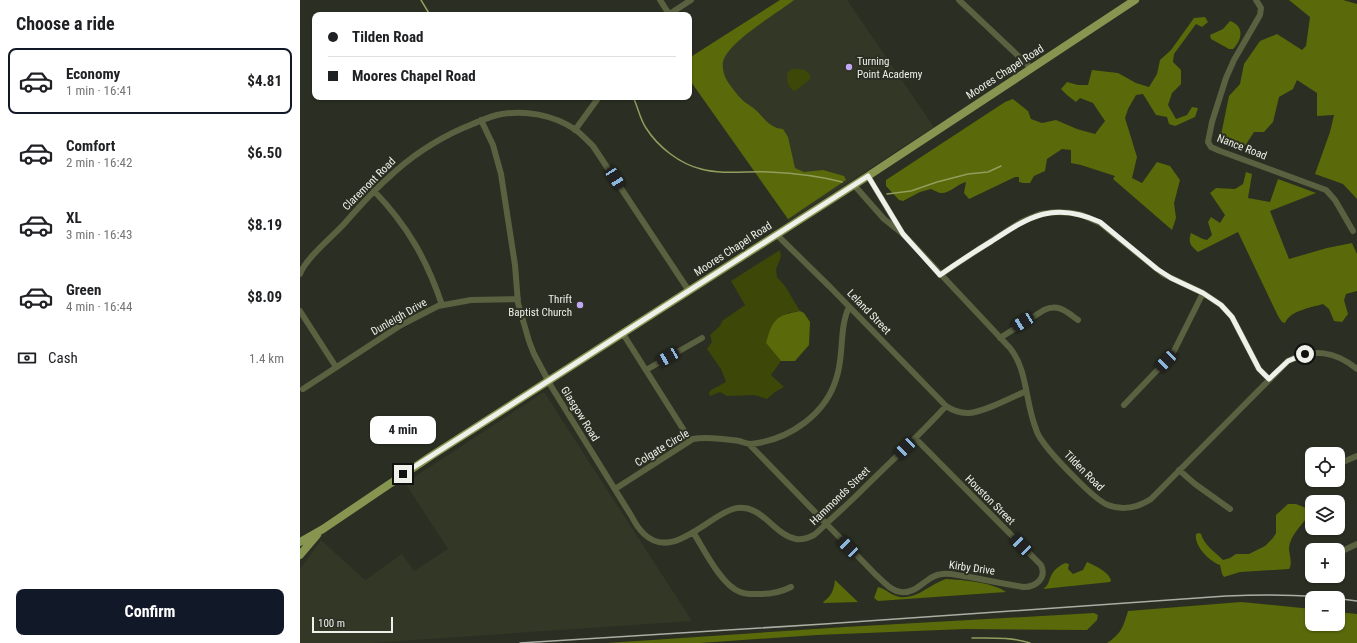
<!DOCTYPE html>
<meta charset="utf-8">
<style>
body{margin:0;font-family:"Roboto Condensed",sans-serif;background:#f2f2f2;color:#202124;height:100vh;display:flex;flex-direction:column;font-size:15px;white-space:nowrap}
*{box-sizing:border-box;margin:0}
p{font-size:13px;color:#757577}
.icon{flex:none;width:22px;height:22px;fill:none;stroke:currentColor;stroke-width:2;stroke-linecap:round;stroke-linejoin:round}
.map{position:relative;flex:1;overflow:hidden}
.panel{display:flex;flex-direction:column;background:#fff;width:300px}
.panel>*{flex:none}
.top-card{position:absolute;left:12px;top:12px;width:380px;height:88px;border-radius:8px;box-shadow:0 1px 3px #0004;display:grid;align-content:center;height:88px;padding:0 16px;background:#fff}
.tools{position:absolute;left:1005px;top:447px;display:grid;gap:8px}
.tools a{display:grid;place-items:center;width:40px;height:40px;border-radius:8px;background:#fff;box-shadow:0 1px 3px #0004;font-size:20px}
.scale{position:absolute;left:12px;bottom:10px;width:81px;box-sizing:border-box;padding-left:4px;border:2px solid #eef0e9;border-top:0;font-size:11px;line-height:14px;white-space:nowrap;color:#eef0e9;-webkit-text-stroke:3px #2b2e22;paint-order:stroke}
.end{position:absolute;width:18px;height:18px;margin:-9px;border:5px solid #eef0e9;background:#111;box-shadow:0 0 0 2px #111}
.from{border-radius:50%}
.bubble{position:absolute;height:28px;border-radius:8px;background:#fff;box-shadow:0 1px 3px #0004;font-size:13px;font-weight:700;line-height:28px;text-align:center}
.car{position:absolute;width:12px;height:24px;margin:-12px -6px;border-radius:5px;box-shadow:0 0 3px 1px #0007;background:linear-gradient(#222 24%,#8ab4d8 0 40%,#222 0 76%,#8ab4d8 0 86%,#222 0)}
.top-card b{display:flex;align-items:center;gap:14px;height:38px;font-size:15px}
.top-card b+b{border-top:1px solid #e0e0e0}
.top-card i{width:10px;height:10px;background:#202124}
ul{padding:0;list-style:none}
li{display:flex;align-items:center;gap:12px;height:66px;margin:0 8px 6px;padding:0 8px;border:2px solid transparent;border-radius:8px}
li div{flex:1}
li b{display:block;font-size:15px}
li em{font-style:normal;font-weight:700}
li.on{border-color:#111827}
li>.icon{width:36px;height:36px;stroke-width:1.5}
h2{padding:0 16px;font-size:18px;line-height:48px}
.pay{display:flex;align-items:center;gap:10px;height:44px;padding:0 16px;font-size:15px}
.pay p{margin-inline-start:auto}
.button{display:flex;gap:8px;margin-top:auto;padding:8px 16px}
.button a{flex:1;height:46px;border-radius:8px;background:#111827;color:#fff;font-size:16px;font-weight:700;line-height:46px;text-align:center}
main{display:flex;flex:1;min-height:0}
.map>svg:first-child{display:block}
.built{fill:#333726}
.green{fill:#3c4708}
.forest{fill:#5a6909}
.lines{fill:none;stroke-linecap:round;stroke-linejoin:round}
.stream{stroke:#929d5e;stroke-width:1.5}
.minor{stroke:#596140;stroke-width:6}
.major{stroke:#869550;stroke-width:8}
.rail{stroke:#acaea5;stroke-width:1.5}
.route{stroke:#eef0e9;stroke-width:5}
.poi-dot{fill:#c1a8f3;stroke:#2b2e22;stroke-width:1.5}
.labels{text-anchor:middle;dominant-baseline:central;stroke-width:4;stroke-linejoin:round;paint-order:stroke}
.poi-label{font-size:11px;fill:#eef0e9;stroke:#2b2e22;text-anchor:start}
.street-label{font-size:11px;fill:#eef0e9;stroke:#2b2e22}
</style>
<main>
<section class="panel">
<h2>Choose a ride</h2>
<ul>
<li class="on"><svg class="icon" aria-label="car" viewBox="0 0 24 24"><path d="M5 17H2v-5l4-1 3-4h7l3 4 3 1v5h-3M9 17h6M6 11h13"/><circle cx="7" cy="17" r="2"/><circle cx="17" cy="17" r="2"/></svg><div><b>Economy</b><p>1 min · 16:41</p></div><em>$4.81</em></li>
<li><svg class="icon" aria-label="car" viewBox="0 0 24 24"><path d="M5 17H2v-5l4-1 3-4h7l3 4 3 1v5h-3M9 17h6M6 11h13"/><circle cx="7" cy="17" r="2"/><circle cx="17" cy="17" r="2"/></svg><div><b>Comfort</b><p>2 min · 16:42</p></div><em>$6.50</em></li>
<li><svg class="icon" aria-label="car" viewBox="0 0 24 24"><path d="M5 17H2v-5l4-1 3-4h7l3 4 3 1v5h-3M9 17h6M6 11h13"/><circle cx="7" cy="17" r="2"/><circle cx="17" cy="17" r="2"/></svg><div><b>XL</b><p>3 min · 16:43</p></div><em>$8.19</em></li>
<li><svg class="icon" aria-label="car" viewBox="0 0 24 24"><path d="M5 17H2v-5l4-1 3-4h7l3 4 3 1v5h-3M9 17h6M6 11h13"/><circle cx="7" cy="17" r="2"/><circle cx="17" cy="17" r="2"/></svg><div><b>Green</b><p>4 min · 16:44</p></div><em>$8.09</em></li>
</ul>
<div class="pay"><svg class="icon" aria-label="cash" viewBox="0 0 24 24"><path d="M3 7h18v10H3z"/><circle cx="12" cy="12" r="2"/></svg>Cash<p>1.4 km</p></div>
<div class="button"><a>Confirm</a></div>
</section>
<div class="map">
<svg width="1057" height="643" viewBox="0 0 1057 643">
<rect width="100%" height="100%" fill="#2b2e22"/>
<path class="built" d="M 480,0 L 547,0 L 634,127 L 489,221 L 389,79 L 389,58 Z
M 244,392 L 392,621 L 71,643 L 0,643 L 0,569 L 21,540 L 65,580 L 102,554 L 114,571 L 148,549 L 105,483 Z"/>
<path class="green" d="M 492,69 C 500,69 506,68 511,76 L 509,80 L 495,91 C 487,88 487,80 487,73 Z
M 480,250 L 481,257 L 476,269 L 477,277 L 485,286 L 500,311 L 488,313 L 466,343 L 481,361 L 471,375 L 484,387 L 475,392 L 467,399 L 454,395 L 427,396 L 420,392 L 410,396 L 409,393 L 411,390 L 426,382 L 421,369 L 407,349 L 412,342 L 410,335 L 420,326 L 422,321 L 445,305 L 431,281 Z"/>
<path class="forest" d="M 480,0 L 494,0 C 478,13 427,42 423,62 C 422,71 425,78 430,85 C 436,93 441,100 449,105 C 462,112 466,128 483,129 L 488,137 L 495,168 L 504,172 L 523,170 L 544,176 L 546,180 L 488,219 L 389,79 L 389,58 Z
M 989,0 L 1043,0 L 1057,4 L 1057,199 L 1043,184 L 1015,174 L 1030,132 L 1034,115 L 1017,116 L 1017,93 L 997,80 L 993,89 L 979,97 L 973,122 L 964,132 L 954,132 L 943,149 L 924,139 L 921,135 L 929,96 L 940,84 L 944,64 L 960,41 L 977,34 L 1002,50 L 1006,46 L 1010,17 Z
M 905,17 L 908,22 L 902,27 L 896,24 L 874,54 L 873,62 L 881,70 L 881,84 L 872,93 L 868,105 L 876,119 L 887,115 L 892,107 L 898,108 L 895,117 L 875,126 L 869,124 L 867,117 L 856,115 L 843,94 L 836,95 L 828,109 L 825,118 L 837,157 L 832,178 L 842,183 L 857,162 L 870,166 L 880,180 L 874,203 L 876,218 L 872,230 L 813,179 L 815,176 L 781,165 L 771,163 L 771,150 L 762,149 L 747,159 L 745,171 L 734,176 L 730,183 L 723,183 L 719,182 L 719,177 L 715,177 L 669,199 L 664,193 L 666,182 C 657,184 650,194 640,193 C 637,192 633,190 631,189 L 620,192 L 603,201 L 599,200 L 586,186 L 586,180 L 705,102 L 713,99 L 728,111 L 731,119 L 742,123 L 756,120 L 777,129 L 795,134 L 805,121 L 793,103 L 780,98 L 776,102 L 767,95 L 761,89 L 767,82 L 778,85 L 788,85 L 792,70 L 818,73 L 836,83 L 849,87 L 857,74 L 860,60 L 871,50 L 894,18 Z
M 930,21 C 945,26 942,40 933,49 L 929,49 L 911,39 L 910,35 L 923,29 Z
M 946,172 L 952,174 L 948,198 L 970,202 L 978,179 L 1016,193 L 970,211 L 989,259 L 1027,248 L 1052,243 L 1057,254 L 1057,291 L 1046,294 L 1044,300 L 1048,314 L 1042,322 L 1034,321 L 1029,309 L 1023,304 C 1010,308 991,310 985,323 L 982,322 L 978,316 L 938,232 L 898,252 C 890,245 888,243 891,233 L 903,239 L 907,240 L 912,235 L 908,222 L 911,217 L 920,223 L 925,215 L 910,193 L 916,188 L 935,189 L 943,184 Z
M 500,311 L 504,313 L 510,322 L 509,345 L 495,361 L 481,361 L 466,343 C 473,319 475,316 500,311 Z
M 988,504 L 996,504 L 1006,508 L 1009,515 C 1002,525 990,535 989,548 C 989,555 993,563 989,569 L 940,572 L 924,577 L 922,574 L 920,565 C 909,561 894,546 896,534 L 899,533 L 901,534 C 904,545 915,552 923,560 L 930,558 L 936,554 L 949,554 L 965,546 L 973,538 L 976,533 L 976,515 Z
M 787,562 C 795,566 808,571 811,580 L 810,582 L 743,589 C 750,584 748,581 752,574 C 755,569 759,566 765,563 L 769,564 L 768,569 L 773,574 L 783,570 Z
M 646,579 C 663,580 692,582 706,592 L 578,601 L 574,598 L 578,587 C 586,589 592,596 600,597 C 618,599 630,584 646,579 Z
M 535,580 L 558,602 L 524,603 L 523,602 C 532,596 534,589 535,580 Z
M 941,602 L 1012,609 L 1012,624 L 1038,624 L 1038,612 L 1057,614 L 1057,643 L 807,643 C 822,633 823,627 828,611 Z
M 794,613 L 798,615 L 797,620 L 787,630 L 665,629 L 517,635 L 400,643 L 307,643 L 545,627 Z"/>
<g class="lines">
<path class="stream" d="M 121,0 L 130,15
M 333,97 C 338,107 340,119 346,128 C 358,147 380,164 401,169 C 423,175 447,171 469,172 C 492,173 519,176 542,182
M 587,194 L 611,191 L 637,182 L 668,174 L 688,172 L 701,166
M 672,638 C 692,638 712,637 730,643"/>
<path class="minor" d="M 360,0 L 369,14
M 659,0 L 731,68
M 956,0 L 961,8 L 960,15 L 934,60 L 926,78 L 912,122 L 908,142 L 911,147 L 920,151 L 1026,190 L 1035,200 L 1053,231
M 368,15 L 391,0
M 181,120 L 193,145 L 201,174 L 215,265 L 218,303 L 229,341 L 234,354 L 251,386 L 332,517 C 335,523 339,529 344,534 C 372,561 407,517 433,509 C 461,501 473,535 496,539 C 502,540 508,538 514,535 C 519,531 524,526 529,521 C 540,511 550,502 560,492 C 589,463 619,436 646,406
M 275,130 L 299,97
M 568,176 L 601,231
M 554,185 L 584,219 L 603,234 L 710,348 C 728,371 725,402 736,429 C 737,433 740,438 743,442 C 752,455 794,500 808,505 C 823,511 837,508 851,499 L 988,361 C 1014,348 1035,351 1057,369
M 74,191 C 107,225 127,260 142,305
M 476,234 L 530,287 L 646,406 C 652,410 659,413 667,413 C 680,414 713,397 726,391
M 0,274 C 6,258 32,237 44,224 C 58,208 72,192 88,178 C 110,157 136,140 163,128 C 175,123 186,118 197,115 C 224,109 254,115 276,130 C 282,135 288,141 293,146 L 389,291
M 640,275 L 679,249 L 721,222 L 730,218 L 740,214 L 756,212 L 772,213 L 782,215 L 800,223 L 863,274 L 903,293 L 921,305 L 932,317 L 959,369 L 969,379
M 0,311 L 36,367
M 321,334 L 325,337 L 390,440
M 700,338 L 744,310 C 758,303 767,312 778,320
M 346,370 L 402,338
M 3,389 L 101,325 L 138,306 L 171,300 L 218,299
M 824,405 L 866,361 L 874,351 L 903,293
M 449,444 L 576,575 C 584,582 591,591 601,592 C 619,594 626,575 642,574 C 649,573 656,575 663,576 C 683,579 703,584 724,587 C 736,587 747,578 741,565 L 615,438
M 1038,464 L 1057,456
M 879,470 L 895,484 L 930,509
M 315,489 L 393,439 C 407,436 425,439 439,441 C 443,442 447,444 451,444 C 489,440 527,414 537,376 C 544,354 539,328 549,307
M 393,532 C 404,549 421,585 440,592 C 447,595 454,594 462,594 C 473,594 481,592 491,587
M 1038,553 L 1057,544"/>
<path class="major" d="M 0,542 L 23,529 L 131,456 L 568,176 L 835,0
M 0,555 L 17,535"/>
<path class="rail" d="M 220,643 L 524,624 L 926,596 C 970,594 1013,594 1057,601"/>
</g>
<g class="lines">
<path class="route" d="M 103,474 L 568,176 L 603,234 L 640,275 C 657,263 674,252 692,241 C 730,216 754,201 800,222 L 857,269 L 871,278 L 903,293 L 921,305 L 932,317 L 959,369 L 969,379 L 988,361 L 1005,354"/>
</g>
<g class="poi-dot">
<circle cx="549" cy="67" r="4"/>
<circle cx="280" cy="305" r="4"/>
</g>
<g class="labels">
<g class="poi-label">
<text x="557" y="61">Turning<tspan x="557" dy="13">Point Academy</tspan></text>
<text x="272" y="299" text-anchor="end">Thrift<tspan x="272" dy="13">Baptist Church</tspan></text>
</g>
<g class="street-label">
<text transform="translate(705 72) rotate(-33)">Moores Chapel Road</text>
<text transform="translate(942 147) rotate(21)">Nance Road</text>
<text transform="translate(69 184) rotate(-45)">Claremont Road</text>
<text transform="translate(433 249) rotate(-33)">Moores Chapel Road</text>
<text transform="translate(569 312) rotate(46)">Leland Street</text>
<text transform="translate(99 317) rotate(-30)">Dunleigh Drive</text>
<text transform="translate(280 414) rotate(58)">Glasgow Road</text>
<text transform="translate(362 448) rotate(-31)">Colgate Circle</text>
<text transform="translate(784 471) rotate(45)">Tilden Road</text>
<text transform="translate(540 496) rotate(-44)">Hammonds Street</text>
<text transform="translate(690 500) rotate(45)">Houston Street</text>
<text transform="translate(672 568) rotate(8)">Kirby Drive</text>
</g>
</g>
</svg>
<div class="tools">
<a><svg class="icon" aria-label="locate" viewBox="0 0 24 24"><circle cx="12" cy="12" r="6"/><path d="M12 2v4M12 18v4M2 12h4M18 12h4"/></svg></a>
<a><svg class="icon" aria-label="layers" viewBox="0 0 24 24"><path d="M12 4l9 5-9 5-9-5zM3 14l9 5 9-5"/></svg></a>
<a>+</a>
<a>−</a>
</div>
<div class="scale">100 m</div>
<i class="end from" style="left:1005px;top:354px"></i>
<i class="end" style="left:103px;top:474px"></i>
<div class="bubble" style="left:70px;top:416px;width:66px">4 min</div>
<i class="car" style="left:315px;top:178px;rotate:147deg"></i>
<i class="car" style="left:723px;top:322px;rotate:238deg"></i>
<i class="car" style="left:368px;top:357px;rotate:240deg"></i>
<i class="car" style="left:866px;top:361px;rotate:224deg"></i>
<i class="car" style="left:605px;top:448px;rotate:226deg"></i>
<i class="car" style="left:721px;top:545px;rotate:316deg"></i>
<i class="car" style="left:548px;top:547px;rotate:316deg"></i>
<div class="top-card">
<b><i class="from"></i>Tilden Road</b>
<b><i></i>Moores Chapel Road</b>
</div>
</div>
</main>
